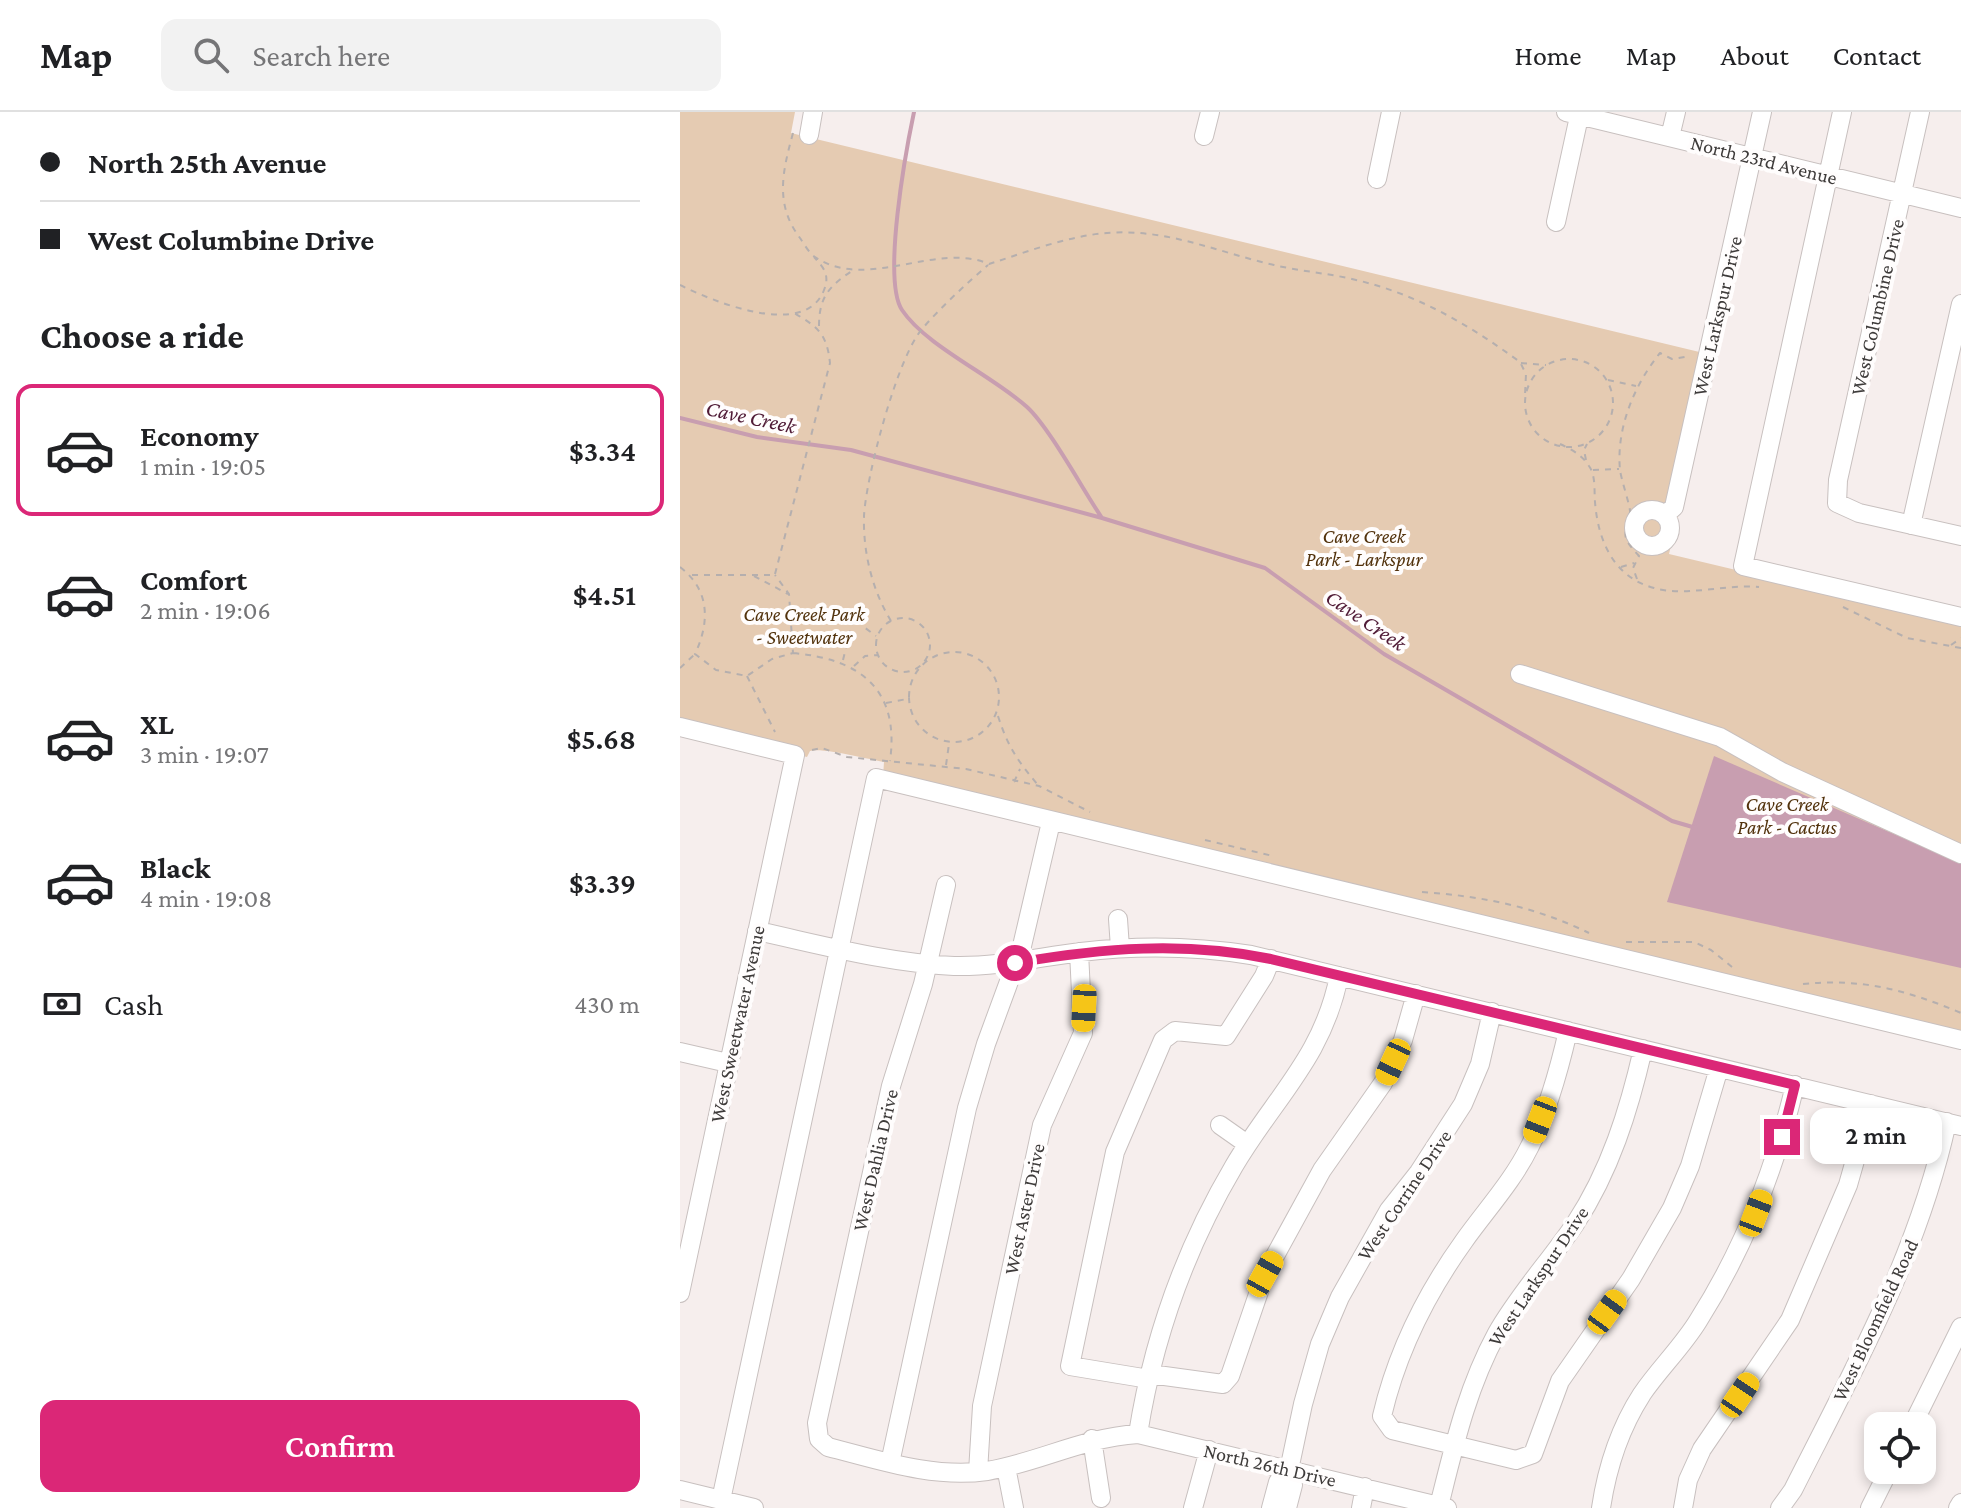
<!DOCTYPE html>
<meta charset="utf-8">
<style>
body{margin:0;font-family:"Crimson Pro",serif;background:#f2f2f2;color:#202124;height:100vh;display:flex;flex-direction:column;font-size:30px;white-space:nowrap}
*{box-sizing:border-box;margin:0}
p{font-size:26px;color:#757577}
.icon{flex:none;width:44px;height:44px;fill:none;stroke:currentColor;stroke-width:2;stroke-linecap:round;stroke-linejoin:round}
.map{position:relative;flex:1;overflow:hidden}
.drawer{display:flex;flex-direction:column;background:#fff;width:680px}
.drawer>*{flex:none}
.banner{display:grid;align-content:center;height:176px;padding:0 40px;background:#fff}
.buttons{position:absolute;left:1184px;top:1300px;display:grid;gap:16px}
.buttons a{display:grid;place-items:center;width:72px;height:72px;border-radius:16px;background:#fff;box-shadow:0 4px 12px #0003;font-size:40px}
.end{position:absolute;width:36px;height:36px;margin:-18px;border:10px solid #db2777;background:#fff;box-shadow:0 0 0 4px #fff}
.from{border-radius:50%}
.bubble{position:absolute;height:56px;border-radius:16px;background:#fff;box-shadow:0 4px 12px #0003;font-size:26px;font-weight:600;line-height:56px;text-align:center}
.car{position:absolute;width:24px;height:48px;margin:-24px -12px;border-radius:10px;box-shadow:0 0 6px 2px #0007;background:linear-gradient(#f5c518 24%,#345 0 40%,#f5c518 0 76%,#345 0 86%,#f5c518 0)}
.banner b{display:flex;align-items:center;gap:28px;height:76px;font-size:30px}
.banner b+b{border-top:2px solid #e0e0e0}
.banner i{width:20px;height:20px;background:#202124}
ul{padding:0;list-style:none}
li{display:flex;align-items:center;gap:24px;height:132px;margin:0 16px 12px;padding:0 24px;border:4px solid transparent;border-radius:16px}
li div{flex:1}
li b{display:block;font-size:30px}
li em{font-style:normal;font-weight:600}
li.on{border-color:#db2777}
li>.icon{width:72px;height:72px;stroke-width:1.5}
h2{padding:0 40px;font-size:36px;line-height:96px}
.pay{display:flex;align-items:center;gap:20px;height:88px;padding:0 40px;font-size:30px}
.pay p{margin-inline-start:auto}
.button{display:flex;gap:16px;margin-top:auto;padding:16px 40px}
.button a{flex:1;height:92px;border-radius:16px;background:#db2777;color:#fff;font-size:32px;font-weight:600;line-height:92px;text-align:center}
header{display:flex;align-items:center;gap:48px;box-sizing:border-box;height:112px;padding:0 40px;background:#fff;border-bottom:2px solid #e0e0e0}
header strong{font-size:38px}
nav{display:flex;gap:44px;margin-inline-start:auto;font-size:28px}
.search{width:560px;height:72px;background:#f2f2f2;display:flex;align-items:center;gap:20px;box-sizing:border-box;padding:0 28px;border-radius:16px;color:#757577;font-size:30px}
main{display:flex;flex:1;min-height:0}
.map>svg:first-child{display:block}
.green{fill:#e5cbb2}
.water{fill:#c89eb0}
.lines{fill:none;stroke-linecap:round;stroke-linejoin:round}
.stream{stroke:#c89eb0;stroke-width:4}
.minor-casing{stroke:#c8c0bf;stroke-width:20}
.path{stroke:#b5afae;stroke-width:2;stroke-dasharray:6 6;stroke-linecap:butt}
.minor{stroke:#fff;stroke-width:18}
.route{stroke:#db2777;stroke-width:10}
.labels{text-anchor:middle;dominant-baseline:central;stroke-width:8;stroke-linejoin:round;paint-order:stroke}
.street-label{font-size:20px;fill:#3e3b3a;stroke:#fffdfd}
.park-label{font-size:20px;font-style:italic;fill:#52320c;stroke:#fffdfd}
.water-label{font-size:22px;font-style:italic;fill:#501b36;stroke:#fffdfd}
</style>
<header>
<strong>Map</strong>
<div class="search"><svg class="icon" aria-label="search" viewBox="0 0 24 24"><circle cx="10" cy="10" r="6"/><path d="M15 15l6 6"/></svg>Search here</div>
<nav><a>Home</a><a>Map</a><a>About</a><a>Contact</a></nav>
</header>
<main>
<section class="drawer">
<div class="banner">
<b><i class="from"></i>North 25th Avenue</b>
<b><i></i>West Columbine Drive</b>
</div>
<h2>Choose a ride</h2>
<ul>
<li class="on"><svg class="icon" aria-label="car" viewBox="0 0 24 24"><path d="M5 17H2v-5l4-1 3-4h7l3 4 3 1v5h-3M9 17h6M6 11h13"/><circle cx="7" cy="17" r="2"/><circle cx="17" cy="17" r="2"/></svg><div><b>Economy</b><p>1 min · 19:05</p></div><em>$3.34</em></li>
<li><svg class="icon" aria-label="car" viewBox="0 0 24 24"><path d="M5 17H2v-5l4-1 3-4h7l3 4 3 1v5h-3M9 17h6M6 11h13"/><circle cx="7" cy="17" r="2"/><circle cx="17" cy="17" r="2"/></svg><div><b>Comfort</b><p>2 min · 19:06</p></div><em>$4.51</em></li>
<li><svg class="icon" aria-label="car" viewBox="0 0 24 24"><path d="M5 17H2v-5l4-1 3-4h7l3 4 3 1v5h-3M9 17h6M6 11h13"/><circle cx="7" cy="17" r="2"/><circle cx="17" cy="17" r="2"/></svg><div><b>XL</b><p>3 min · 19:07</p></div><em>$5.68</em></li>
<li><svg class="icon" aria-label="car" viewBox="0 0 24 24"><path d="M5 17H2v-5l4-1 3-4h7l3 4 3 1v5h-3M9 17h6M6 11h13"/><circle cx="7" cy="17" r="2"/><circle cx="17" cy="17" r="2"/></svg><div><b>Black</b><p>4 min · 19:08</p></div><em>$3.39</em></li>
</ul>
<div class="pay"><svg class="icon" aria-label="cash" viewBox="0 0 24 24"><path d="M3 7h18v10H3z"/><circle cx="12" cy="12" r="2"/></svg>Cash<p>430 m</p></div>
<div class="button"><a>Confirm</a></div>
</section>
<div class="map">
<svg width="1281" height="1396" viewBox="0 0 1281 1396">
<rect width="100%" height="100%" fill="#f6eeed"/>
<path class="green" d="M 0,0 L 115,0 L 111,21 L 1036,244 L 989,442 L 1281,512 L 1281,924 L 203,665 L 204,650 C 188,647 141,635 130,639 L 127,645 L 0,612 Z"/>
<path class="water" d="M 1034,644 L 1281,751 L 1281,856 L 987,790 Z"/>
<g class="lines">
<path class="stream" d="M 234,0 C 226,38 202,168 222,198 C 246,234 313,264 347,295 C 369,315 403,378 422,406
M 0,306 L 77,325 L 171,338 L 422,406 L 585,456 L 704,542 L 992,709 L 1016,716"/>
<defs>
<path id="minor" d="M 886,0 L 1281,96
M 1162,0 L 1063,454 L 1281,505
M 1240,0 L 1158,368 L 1157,391 L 1179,401 L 1281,424
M 129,23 L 133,0
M 524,24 L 530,0
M 990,25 L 996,0
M 697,67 L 711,0
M 876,110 L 900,0
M954 416a18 18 0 1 1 36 0a18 18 0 1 1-36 0Z
M 985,403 L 994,395 L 1082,0
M 1231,413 L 1281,192
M 840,562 L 1040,625 L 1102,660 L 1281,742
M 0,615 L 115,643 L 0,1181
M 266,773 L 243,872 L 211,974 L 137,1311 L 139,1327 L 148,1335 C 199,1348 254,1367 307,1359 C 360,1350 401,1326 458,1322 L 767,1396
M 438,807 L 440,836
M 77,819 C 142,833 207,851 274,854 C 318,855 359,845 401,840 C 459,833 514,834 571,843 L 1281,1014
M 888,919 C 879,958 868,999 850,1034 C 833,1069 806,1098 784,1129 C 746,1182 717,1240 702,1304 L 712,1318 L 836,1348 L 853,1342 L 880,1269 L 951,1167 L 992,1096 L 1010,1054 L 1039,956
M 0,940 L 48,951
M 540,1013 L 567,1032
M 470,1262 L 543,1272 L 550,1264 L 585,1162 L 642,1058 L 703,971 L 723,928 L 736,882
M 469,1267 L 390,1254 L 435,1040 L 483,928 L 495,919 L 546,924 L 584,864 L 591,847
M 1232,1314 L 1281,1215
M 458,1322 C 473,1227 505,1137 554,1054 C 594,986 643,945 659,864
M 412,1327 L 421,1386
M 210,1351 L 287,996 L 306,932 L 342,834 L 371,710
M 326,1355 L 334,1396
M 298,1360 L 302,1294 L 362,1013 L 403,921 L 399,840
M 0,1378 L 74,1396
M 41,1388 L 196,666 L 1281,928
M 759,1394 C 774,1334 787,1276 817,1221 C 839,1182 870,1149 895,1112 C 930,1059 949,998 963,937
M 513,1396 L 529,1338
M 591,1396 L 598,1370 L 609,1358
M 607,1396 L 613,1373 L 609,1358 L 623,1292 L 640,1232 L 660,1185 L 709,1098 L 739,1060 L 783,992 L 800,952 L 812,900
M 681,1396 L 685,1375
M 921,1396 C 927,1356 940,1316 962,1282 C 979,1257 1002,1235 1018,1209 C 1065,1135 1095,1058 1115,973
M 1003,1396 L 1008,1368 L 1022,1337 L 1110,1208 L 1168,1073 L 1191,992
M 1100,1396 L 1113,1378 C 1173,1259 1238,1143 1267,1010
M 1190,1396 L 1209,1358
M 1278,1396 L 1281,1391"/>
</defs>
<use href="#minor" class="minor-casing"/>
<path class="path" d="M 113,21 C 103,58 94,92 120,126 C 124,132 129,141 135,145 C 186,180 257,129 309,152 C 347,140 387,124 427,121 C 486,116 537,140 594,153 C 619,159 646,161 672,167 C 735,181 788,212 840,250 L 846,262 L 845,283
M 0,173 C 32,189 125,228 144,178 C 150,163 144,156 134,145
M 139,214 C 139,184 150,173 175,157
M845 291a44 44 0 1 1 88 0a44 44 0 1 1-88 0Z
M 841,251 L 866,253
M 928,268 L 956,274
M 880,332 C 891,337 902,343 909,354 C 916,364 914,378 915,390 C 918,428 933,465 974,476 C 1006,485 1046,472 1079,475
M 906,348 L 904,338 L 907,332
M 913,358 L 939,357
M 0,455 C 30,478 30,510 15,542 L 36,558 L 67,564 L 92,547 L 113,541 L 109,482 L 95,463
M 941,455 L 954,451
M 95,462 L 150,251 C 147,222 138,215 114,201
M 12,463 L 93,463
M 74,464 L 108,482
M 957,467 L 953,456 L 959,444 C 940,423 945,425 950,401 C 951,396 941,367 940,358 C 936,317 954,273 980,241 L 992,247 L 1010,244
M 1163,495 L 1227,526 L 1281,536
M196 533a27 27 0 1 1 54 0a27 27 0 1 1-54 0Z
M 211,509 C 192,478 183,440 184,404 C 186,365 217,246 242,217 C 261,195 286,172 308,153
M 1271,533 L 1281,526
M229 585a45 45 0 1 1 90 0a45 45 0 1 1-90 0Z
M 113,541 C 180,547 220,577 210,649
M 163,548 L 173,507 L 183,510 L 184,515 L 196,524
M 174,554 L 185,544 L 198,543
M 0,556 L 14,543
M 67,564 L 95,620
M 206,591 L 227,587
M 318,604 C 328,635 337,648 358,673
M 132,638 L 142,636 L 167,645 L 286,657 L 359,674 L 410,700
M 266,653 L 269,632
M 334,670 L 340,657
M 525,728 L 593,744
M 742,780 C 802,784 856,795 909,821
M 946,830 L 1014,830 L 1031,838 L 1052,855
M 1123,872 C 1181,866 1227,878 1281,901"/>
<use href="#minor" class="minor"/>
</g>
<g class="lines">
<path class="route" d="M 335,851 C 422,836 504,829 591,847 L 1115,973 L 1102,1025"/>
</g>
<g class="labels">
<g class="street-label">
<text transform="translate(1084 48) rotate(14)">North 23rd Avenue</text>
<text transform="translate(1197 195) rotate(-77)">West Columbine Drive</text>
<text transform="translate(1037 204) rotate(-77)">West Larkspur Drive</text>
<text transform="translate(57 912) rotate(-78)">West Sweetwater Avenue</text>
<text transform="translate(195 1048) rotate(-77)">West Dahlia Drive</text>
<text transform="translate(724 1083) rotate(-56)">West Corrine Drive</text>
<text transform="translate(344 1097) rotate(-78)">West Aster Drive</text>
<text transform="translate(858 1164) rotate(-56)">West Larkspur Drive</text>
<text transform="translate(1195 1208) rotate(-65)">West Bloomfield Road</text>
<text transform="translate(590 1353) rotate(13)">North 26th Drive</text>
</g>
<g class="park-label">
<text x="684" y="424">Cave Creek<tspan x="684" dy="23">Park - Larkspur</tspan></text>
<text x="124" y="502">Cave Creek Park<tspan x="124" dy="23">- Sweetwater</tspan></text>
<text x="1107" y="692">Cave Creek<tspan x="1107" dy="23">Park - Cactus</tspan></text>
</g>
<g class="water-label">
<text transform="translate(71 305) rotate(12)">Cave Creek</text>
<text transform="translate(686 508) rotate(34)">Cave Creek</text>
</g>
</g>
</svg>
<div class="buttons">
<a><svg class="icon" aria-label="locate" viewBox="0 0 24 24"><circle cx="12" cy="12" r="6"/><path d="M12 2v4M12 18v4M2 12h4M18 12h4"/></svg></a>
</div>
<i class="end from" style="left:335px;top:851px"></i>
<i class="end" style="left:1102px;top:1025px"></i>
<div class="bubble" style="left:1130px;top:996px;width:132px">2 min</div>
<i class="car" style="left:404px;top:896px;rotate:183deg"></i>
<i class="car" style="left:713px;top:950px;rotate:205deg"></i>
<i class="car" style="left:860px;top:1008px;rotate:201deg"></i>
<i class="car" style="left:1076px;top:1101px;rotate:21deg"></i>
<i class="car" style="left:585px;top:1162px;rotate:29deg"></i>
<i class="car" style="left:927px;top:1200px;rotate:36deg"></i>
<i class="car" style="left:1060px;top:1283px;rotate:34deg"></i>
</div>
</main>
